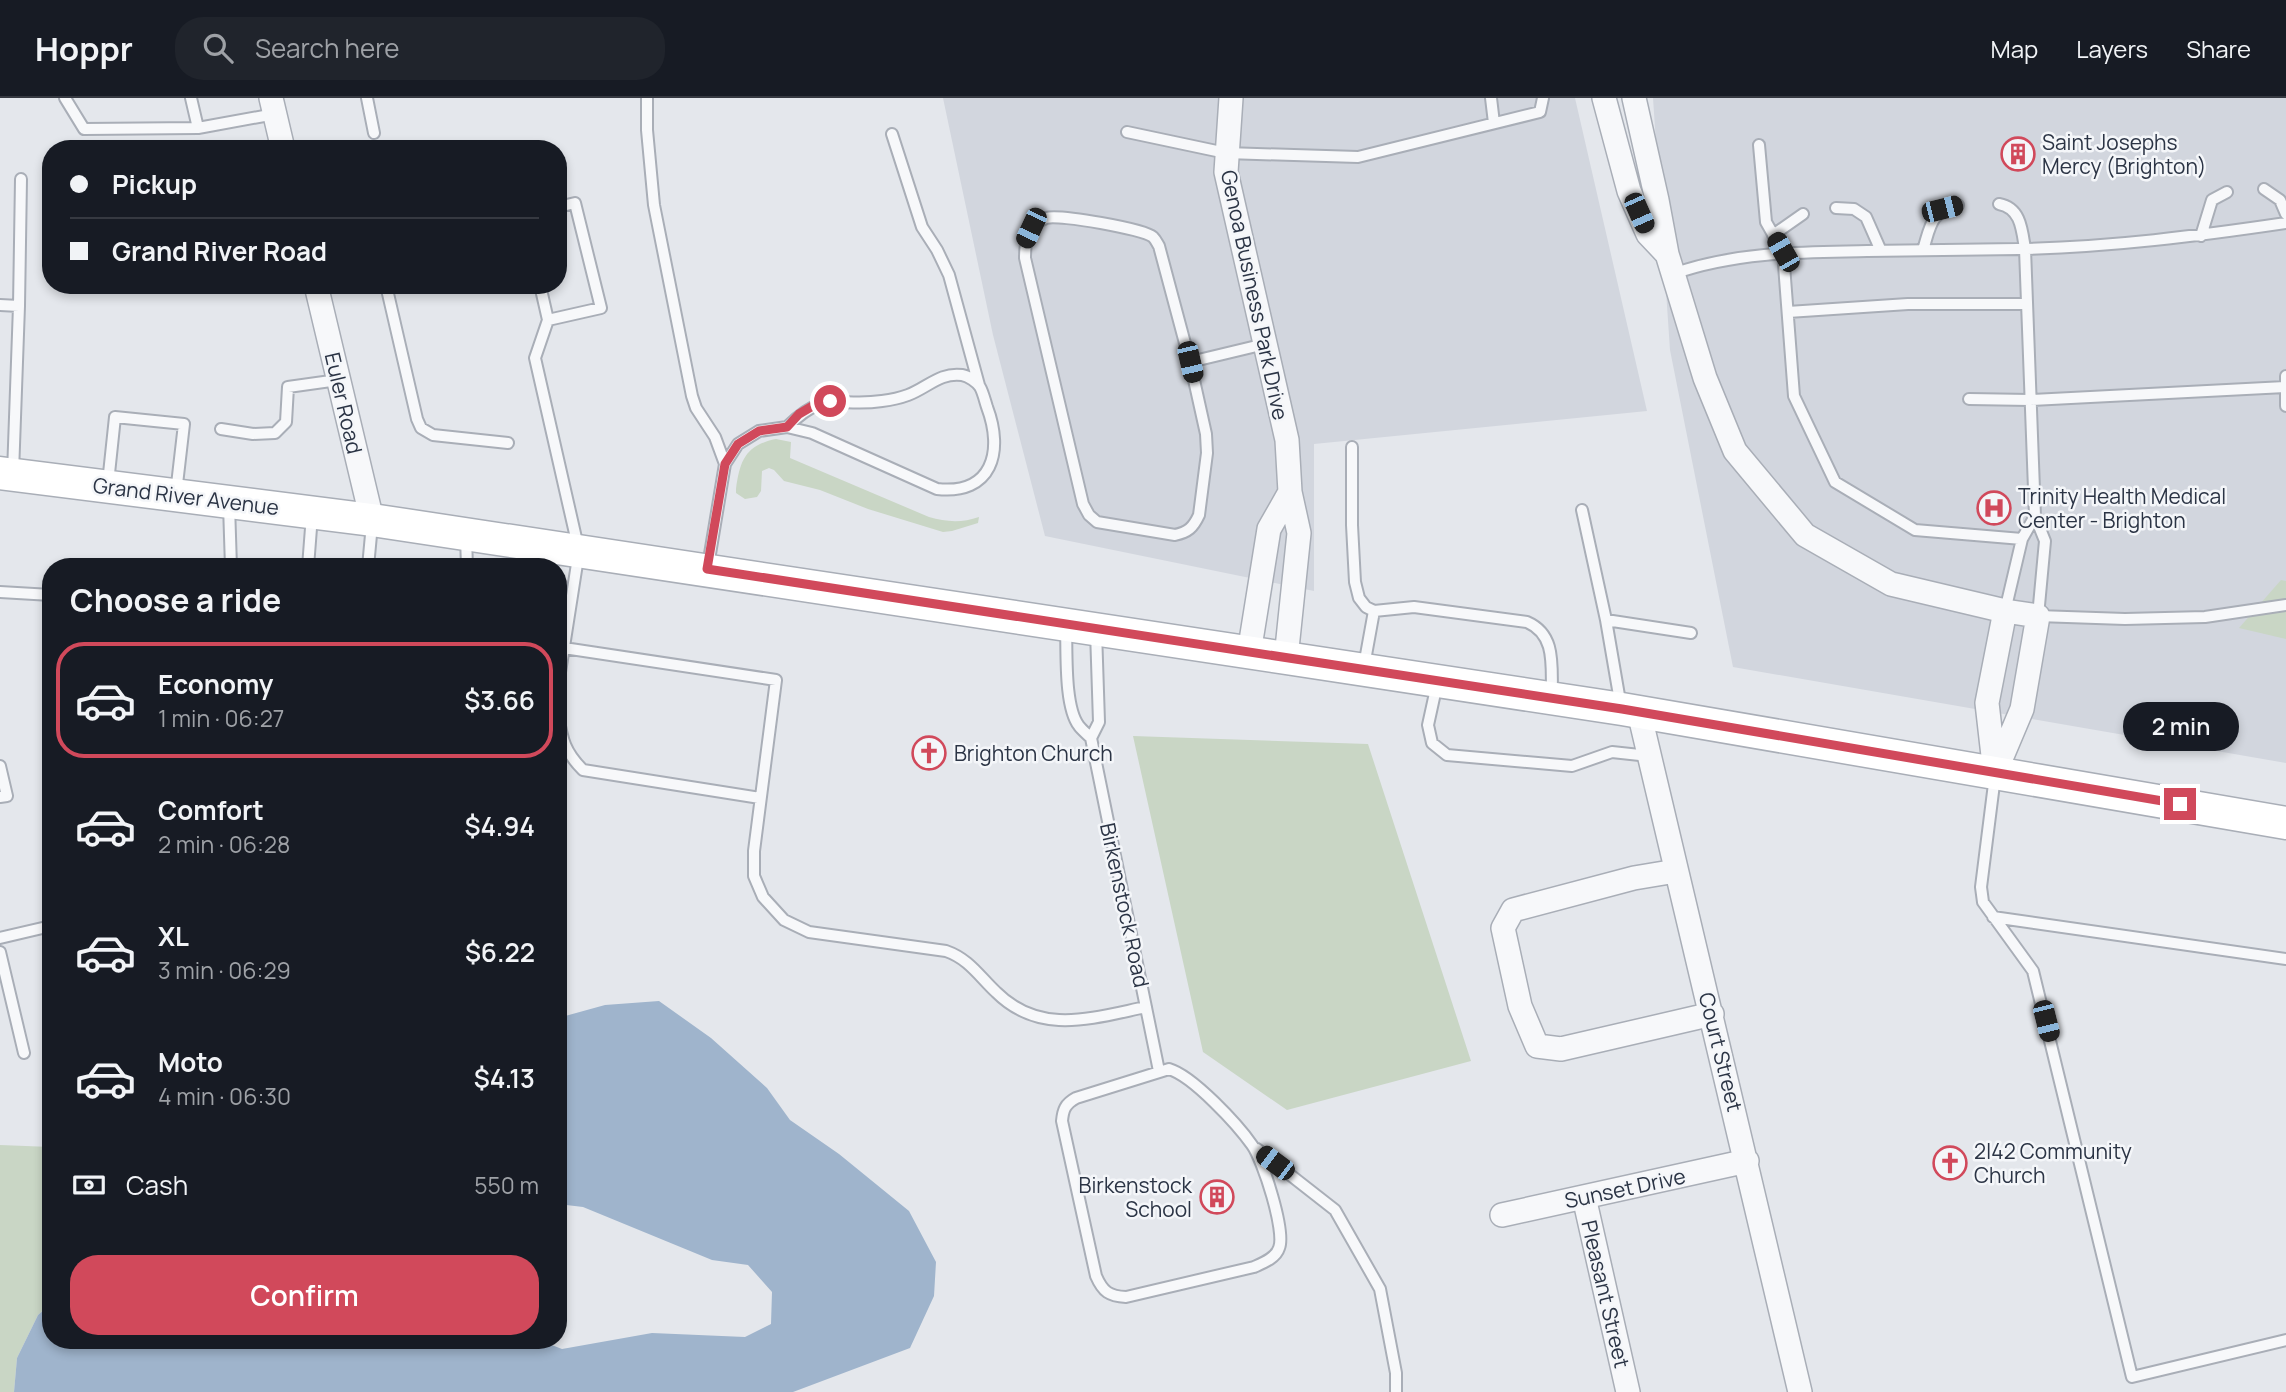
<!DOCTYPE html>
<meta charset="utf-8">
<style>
body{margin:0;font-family:Manrope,sans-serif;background:#20242c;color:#f1f3f6;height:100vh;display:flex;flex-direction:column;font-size:26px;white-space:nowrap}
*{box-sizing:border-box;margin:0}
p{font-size:23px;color:#9ea1a6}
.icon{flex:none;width:38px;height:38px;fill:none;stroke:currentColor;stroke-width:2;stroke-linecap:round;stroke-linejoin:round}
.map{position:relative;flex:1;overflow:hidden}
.panel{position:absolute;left:42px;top:460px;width:525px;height:791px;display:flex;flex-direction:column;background:#171b24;border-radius:28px;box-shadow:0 4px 10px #0003}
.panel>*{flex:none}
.hud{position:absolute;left:42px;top:42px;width:525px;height:154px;border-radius:28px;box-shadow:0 4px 10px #0003;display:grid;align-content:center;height:154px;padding:0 28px;background:#171b24}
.end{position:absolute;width:32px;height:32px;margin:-16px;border:9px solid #d1495b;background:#fff;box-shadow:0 0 0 4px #fff}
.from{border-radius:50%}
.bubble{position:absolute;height:49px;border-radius:24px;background:#171b24;box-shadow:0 4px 10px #0003;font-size:23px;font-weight:600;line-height:49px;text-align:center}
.car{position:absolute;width:21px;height:42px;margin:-21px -10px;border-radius:9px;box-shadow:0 0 5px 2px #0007;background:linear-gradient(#222 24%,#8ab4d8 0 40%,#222 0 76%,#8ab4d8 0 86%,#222 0)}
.hud b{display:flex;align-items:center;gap:24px;height:66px;font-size:26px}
.hud b+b{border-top:2px solid #363941}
.hud i{width:18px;height:18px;background:#f1f3f6}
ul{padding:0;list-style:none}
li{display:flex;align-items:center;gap:21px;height:116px;margin:0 14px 10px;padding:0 14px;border:4px solid transparent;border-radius:28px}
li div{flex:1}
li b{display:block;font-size:26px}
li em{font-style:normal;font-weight:600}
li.current{border-color:#d1495b}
li>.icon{width:63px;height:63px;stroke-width:1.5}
h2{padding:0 28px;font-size:32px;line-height:84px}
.pay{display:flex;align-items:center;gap:18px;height:77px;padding:0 28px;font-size:26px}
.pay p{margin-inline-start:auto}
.action{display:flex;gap:14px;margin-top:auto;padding:14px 28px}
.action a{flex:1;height:80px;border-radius:28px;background:#d1495b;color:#fff;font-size:28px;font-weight:600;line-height:80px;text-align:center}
header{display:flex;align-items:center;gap:42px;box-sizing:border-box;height:98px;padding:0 35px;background:#171b24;border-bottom:2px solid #363941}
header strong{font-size:33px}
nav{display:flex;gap:38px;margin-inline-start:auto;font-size:24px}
.search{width:490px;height:63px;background:#20242c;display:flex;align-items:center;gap:18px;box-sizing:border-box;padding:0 24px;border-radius:28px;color:#9ea1a6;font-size:26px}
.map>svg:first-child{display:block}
.built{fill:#d2d6de}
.green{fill:#c9d6c5}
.water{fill:#9fb4cc}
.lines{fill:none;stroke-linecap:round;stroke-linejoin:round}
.lane-casing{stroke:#a9aeb7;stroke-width:14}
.street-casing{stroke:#a9aeb7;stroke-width:26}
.secondary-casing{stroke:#a9aeb7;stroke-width:35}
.lane{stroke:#f7f8fa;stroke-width:10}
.street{stroke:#f7f8fa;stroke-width:23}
.secondary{stroke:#fff;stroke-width:32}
.route{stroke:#d1495b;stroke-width:9}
.labels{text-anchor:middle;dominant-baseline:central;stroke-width:5;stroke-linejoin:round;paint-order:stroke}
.poi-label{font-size:21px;fill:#2b3445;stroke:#f4f6f9;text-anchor:start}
.street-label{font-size:21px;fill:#2b3445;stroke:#f4f6f9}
</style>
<header>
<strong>Hoppr</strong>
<div class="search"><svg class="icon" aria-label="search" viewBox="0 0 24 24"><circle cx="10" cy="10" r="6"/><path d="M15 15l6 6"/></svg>Search here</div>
<nav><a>Map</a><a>Layers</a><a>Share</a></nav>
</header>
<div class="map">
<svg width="2286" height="1294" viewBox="0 0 2286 1294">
<rect width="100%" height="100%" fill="#e4e7ec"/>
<path class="built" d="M 943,0 L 1575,0 L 1647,313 L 1314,346 L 1314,493 L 1045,438 L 993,237 Z
M 1653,0 L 2286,0 L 2286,665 L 1733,569 L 1670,252 Z"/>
<path class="green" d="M 776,341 L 791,344 L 790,360 L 929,419 C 946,424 962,425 979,419 L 978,425 L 952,433 L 943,434 L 868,411 L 820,392 L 784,383 L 774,372 L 769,370 L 762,373 L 761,393 L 757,399 L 745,401 L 736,395 L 736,391 C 740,362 746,347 776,341 Z
M 2281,482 L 2286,483 L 2286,541 L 2239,530 Z
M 1133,638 L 1368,646 L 1471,963 L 1287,1012 L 1203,954 Z
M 0,1047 L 51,1049 L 51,1206 L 38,1217 L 17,1260 L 14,1294 L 0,1294 Z"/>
<path class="water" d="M 659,903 L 711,940 L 767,990 L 790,1022 L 839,1056 L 909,1113 L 936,1164 L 934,1198 L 910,1250 L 793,1294 L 14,1294 L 17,1260 L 38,1217 L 51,1206 L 51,1242 L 539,1242 L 562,1251 L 652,1235 L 745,1239 L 771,1226 L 772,1194 L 748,1167 L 712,1162 L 583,1109 L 558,1106 L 558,920 L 605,907 Z"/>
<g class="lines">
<defs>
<path id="lane" d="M 65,0 L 84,31 L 198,30
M 191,0 L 198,30 L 275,16
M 367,0 L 374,35
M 647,0 L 647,32 L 654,107 L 692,298 L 696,310 L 715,339 L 725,366
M 1491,0 L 1494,25
M 1127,34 L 1226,55 L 1358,59 L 1540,14 L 1543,0
M 892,36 L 922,129 L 937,152 L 949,177 L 979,287
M 1759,47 L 1766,124 L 1783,154 L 1794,298 L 1835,384 L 1915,432 L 2022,441
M 2264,91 L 2280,102 L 2286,116
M 1999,106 C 2021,110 2022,132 2025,151 L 2035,418
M 1836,110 L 1854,111 L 1866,119 L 1881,153
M 1773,137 L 1803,116
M 2201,138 L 2212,102 L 2227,94
M 1923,152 C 1931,126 1930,115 1958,107
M 1673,176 C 1735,154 1801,154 1867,153 C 1919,152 1970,152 2021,151 C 2111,149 2198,138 2286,125
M 386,187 L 417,321 L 421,330 L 433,337 L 508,345
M 540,187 L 548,222 L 535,260 L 579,453 L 558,587
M 0,207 L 19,208 L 13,375
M 19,208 L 21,81
M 1788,214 L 1908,206 L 2026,206
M 548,222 L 601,210 L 575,105 L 558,109
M 1190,264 L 1206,336 L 1207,355 L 1199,417 C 1193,430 1188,434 1175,437 L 1097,424 L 1089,417 L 1083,406 L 1025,160 C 1025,143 1028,126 1046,120 C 1059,116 1144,131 1153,139 C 1156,142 1157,145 1159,148 L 1190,264 L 1265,246
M 2286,278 L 2286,308
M 1969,301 L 2030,302 L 2285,289
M 221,331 L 253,336 L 275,335 L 286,324 L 288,289 L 338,282
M 1352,349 L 1352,427 L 1355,484 L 1359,500 L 1366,509 L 1374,513
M 108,385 L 115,319 L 184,326 L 176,395
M 229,407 L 231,469
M 1582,412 L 1606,522 L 1621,609
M 466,439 L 467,469
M 708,468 L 725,366 L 738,346 L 759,333 L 787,329 L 812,335 L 937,391 C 992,397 1004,354 987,309 C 985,303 983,294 980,289 C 977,284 968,278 962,277 C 940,274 927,290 908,297 C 900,300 890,302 882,303 C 837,310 826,290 787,329
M 308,469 L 312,417
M 368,469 L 372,426
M 0,494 L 51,497
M 2005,513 L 2022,441 L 2035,418 L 2045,443 L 2038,518 L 2125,521 L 2205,519 L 2286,507
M 1606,522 L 1691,535
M 1066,529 C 1067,553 1064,609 1079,628 C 1082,632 1087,636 1091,640 L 1159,973
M 564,550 L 776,582 L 754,753 L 754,778 L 763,799 L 784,822 L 809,834 L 946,853 C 969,861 979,878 996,894 C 1040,938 1092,920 1146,909
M 1364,568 L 1374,513 L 1414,509 L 1527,524 C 1557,537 1551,569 1552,598
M 1437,586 L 1428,627 L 1432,645 L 1447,657 L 1572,668 L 1612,654 L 1649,658
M 558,617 C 562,642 565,654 583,672 L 760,700
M 1091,640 L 1099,624 L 1096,533
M 0,668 L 7,698 L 0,699
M 1995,678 L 1981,789 L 1983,804 L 2033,873 L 2132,1279 L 2286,1242
M 1993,819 L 2286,861
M 0,840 L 51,828
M 0,854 L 24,955
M 1169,971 C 1193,978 1238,1027 1252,1047 C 1263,1062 1286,1134 1279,1150 C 1276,1160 1263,1165 1254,1169 L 1126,1199 C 1109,1198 1103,1194 1096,1178 L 1062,1023 C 1063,1012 1065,1006 1076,1000 Z
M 1257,1051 L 1335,1112 L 1380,1191 L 1396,1275 L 1396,1294"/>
<path id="street" d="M 271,0 L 283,51
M 1231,0 L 1226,74 L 1287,342 L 1290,394 L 1299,435 L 1286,560
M 1604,0 L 1629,93 L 1648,136 L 1665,154
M 1634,0 L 1657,102 L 1667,156 L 1705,280 L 1735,353 L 1805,437 L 1891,486 L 2005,513 L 2038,518 L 2022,611 L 1995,675 L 1987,605 L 2005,513
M 316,187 L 372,422
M 1249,555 L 1269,431 L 1290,394
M 1639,614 L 1800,1294
M 1676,773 L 1634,780 L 1513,812 L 1503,830 L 1520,908 L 1537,948 L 1561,951 L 1712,916
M 1584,1099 L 1628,1294
M 1502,1117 L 1747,1063"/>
<path id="secondary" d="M 0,375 L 372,422 L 1286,560 L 1622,611 L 2286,725"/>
</defs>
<use href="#lane" class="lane-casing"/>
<use href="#street" class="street-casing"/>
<use href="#secondary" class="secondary-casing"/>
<use href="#lane" class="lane"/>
<use href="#street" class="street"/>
<use href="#secondary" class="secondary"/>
</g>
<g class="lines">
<path class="route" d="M 830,303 L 816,306 L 799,316 L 787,329 L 759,333 L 738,346 L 725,366 L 707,471 L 1622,611 L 2180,706"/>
</g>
<defs>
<symbol id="building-ring" viewBox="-11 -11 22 22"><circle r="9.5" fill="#f4f6f9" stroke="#d1495b" stroke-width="1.5"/><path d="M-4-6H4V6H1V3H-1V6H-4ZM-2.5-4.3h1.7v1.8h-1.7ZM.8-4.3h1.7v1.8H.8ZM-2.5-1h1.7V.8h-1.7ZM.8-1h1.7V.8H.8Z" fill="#d1495b"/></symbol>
<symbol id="hospital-ring" viewBox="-11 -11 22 22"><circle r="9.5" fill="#f4f6f9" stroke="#d1495b" stroke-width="1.5"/><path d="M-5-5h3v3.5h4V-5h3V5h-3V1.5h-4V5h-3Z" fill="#d1495b"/></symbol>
<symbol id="church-ring" viewBox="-11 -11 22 22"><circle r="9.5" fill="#f4f6f9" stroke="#d1495b" stroke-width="1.5"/><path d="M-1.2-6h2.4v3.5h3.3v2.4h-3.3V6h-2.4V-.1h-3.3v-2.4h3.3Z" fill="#d1495b"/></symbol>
</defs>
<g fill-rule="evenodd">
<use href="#building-ring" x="1999" y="37" width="38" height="38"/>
<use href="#hospital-ring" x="1975" y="391" width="38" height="38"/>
<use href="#church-ring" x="910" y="636" width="38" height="38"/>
<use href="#church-ring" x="1931" y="1046" width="38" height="38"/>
<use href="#building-ring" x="1198" y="1080" width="38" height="38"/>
</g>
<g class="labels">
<g class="poi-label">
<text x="2042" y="44">Saint Josephs<tspan x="2042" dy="24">Mercy (Brighton)</tspan></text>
<text x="2018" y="398">Trinity Health Medical<tspan x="2018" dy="24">Center - Brighton</tspan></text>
<text x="954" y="655">Brighton Church</text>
<text x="1974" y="1053">2|42 Community<tspan x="1974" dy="24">Church</tspan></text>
<text x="1192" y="1087" text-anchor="end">Birkenstock<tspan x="1192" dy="24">School</tspan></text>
</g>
<g class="street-label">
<text transform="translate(1255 197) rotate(78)">Genoa Business Park Drive</text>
<text transform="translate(344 305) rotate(77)">Euler Road</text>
<text transform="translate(186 398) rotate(7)">Grand River Avenue</text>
<text transform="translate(1125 807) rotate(78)">Birkenstock Road</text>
<text transform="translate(1721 954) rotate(76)">Court Street</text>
<text transform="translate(1625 1090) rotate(-12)">Sunset Drive</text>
<text transform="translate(1606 1196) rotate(77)">Pleasant Street</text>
</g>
</g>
</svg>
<i class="end from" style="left:830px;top:303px"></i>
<i class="end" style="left:2180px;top:706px"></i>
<div class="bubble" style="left:2123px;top:604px;width:116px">2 min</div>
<i class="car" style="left:1942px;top:111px;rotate:76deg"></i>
<i class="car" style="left:1639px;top:115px;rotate:156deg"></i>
<i class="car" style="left:1031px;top:130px;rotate:205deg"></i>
<i class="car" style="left:1783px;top:154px;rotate:330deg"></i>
<i class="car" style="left:1190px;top:264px;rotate:167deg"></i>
<i class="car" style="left:2046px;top:923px;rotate:166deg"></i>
<i class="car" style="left:1275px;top:1065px;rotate:307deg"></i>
<div class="hud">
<b><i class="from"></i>Pickup</b>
<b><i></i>Grand River Road</b>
</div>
<section class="panel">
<h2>Choose a ride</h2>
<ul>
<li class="current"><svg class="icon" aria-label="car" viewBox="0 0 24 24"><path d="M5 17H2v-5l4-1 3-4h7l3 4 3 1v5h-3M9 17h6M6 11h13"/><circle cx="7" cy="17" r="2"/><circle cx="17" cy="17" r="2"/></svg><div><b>Economy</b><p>1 min · 06:27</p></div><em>$3.66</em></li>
<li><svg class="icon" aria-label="car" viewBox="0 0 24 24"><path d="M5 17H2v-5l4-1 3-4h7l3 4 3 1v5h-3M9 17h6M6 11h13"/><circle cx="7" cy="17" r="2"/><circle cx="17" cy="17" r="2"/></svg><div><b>Comfort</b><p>2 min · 06:28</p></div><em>$4.94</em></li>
<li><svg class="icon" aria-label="car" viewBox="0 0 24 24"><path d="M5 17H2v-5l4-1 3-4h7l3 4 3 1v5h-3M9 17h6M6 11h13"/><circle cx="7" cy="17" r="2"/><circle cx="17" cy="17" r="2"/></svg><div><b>XL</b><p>3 min · 06:29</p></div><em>$6.22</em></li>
<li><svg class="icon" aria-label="car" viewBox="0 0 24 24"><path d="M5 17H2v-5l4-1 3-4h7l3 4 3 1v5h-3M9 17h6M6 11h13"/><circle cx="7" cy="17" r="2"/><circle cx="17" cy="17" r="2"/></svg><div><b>Moto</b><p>4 min · 06:30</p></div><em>$4.13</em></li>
</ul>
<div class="pay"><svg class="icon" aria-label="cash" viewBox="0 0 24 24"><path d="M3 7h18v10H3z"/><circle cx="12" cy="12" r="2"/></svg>Cash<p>550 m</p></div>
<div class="action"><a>Confirm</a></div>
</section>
</div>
